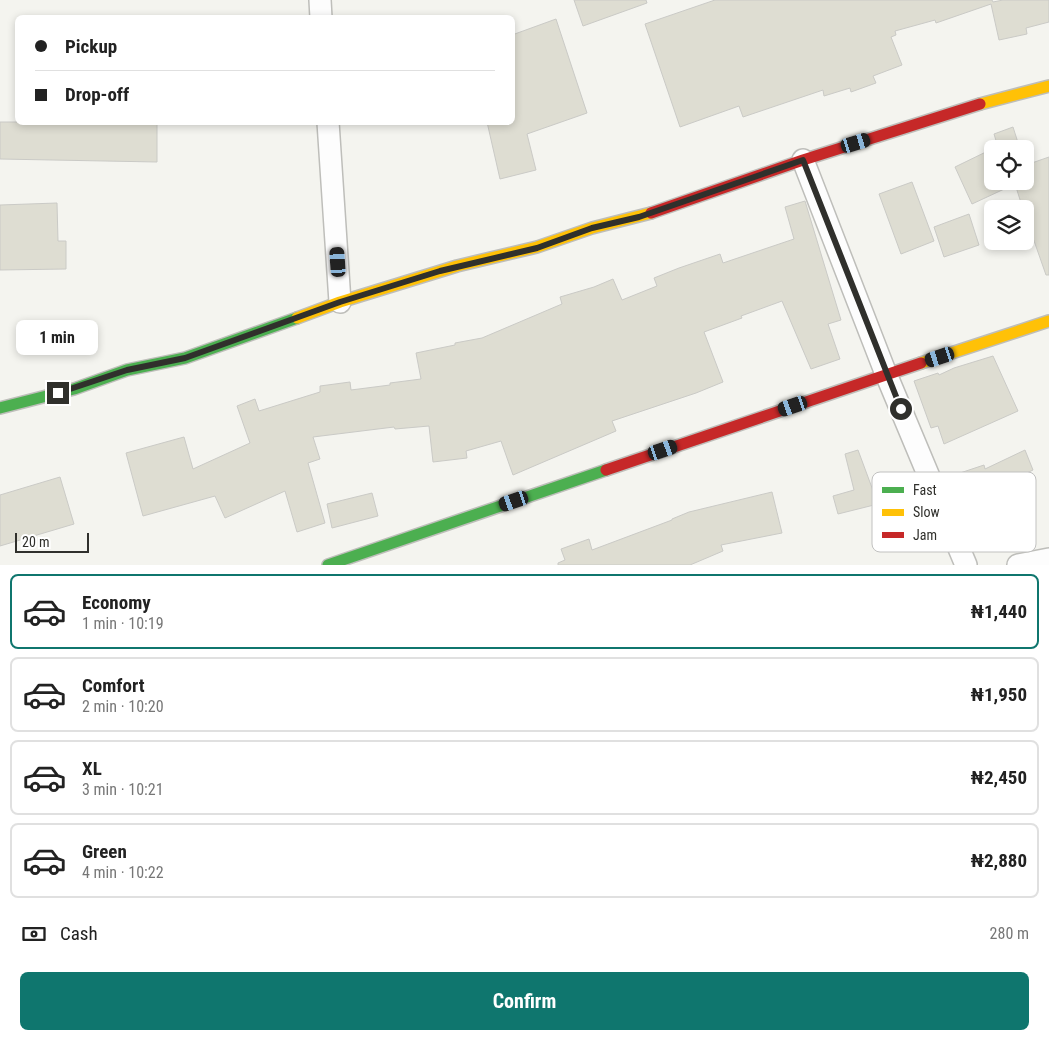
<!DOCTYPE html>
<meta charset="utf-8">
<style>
body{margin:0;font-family:"Roboto Condensed",sans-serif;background:#f6f6f6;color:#222;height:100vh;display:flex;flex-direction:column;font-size:19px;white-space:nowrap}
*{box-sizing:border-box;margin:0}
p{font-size:16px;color:#767676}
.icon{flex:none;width:28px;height:28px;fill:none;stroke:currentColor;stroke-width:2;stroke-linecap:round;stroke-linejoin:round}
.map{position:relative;height:565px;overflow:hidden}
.panel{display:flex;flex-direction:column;background:#fff;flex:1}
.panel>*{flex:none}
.hud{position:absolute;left:15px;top:15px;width:500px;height:110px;border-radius:8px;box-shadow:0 2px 8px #0003;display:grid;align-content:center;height:110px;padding:0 20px;background:#fff}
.fabs{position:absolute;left:984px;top:140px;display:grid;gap:10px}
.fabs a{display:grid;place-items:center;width:50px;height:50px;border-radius:8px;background:#fff;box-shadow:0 2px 8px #0003;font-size:25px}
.scale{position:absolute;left:15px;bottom:12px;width:74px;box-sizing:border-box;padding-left:5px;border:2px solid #30302c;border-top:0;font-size:14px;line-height:18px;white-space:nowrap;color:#30302c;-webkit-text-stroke:4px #fff;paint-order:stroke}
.end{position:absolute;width:22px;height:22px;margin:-11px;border:6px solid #30302c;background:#fff;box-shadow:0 0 0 2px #fff}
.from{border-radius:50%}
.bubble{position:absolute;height:35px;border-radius:8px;background:#fff;box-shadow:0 2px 8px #0003;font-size:16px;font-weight:700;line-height:35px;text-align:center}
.car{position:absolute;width:15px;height:30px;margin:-15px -8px;border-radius:6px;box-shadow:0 0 4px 1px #0007;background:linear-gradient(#222 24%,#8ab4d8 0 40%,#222 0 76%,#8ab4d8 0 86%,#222 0)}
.hud b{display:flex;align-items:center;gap:18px;height:48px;font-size:19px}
.hud b+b{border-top:1px solid #e0e0e0}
.hud i{width:12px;height:12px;background:#222}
ul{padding:9px 0 0;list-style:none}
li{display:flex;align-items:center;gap:15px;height:75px;margin:0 10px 8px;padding:0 10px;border:2px solid #e0e0e0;border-radius:8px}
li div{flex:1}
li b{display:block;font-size:19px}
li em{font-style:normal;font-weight:700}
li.active{border-color:#0f766e}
li>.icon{width:45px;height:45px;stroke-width:1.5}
.pay{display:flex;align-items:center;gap:12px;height:55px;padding:0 20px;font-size:19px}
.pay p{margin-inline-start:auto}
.primary-button{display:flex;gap:10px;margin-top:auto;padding:10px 20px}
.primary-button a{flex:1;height:58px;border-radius:8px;background:#0f766e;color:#fff;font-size:20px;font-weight:700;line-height:58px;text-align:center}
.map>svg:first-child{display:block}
.building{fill:#deddd2;stroke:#cacac6}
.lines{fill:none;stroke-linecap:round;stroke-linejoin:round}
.street-casing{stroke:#bebeba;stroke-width:24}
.fast-casing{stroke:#bebeba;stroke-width:14}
.slow-casing{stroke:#bebeba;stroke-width:14}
.jam-casing{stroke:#bebeba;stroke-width:14}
.street{stroke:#fdfdfd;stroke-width:21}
.fast{stroke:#4caf50;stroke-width:11}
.slow{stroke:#ffc107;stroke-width:11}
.jam{stroke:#c62828;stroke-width:11}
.route{stroke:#30302c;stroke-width:6}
.key{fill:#fff;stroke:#c1c1c0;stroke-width:1}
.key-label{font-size:14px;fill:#30302c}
</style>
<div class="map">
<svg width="1049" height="565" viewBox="0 0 1049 565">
<rect width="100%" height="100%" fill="#f4f4ef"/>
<path class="building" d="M 574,0 L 646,0 L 647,3 L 583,26 Z
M 715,0 L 992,0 L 993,2 L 1003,0 L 1049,0 L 1049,22 L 1026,28 L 1027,34 L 999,40 L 991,4 L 936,23 L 935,20 L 895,31 L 896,35 L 891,37 L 902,65 L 873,76 L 876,83 L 851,92 L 850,88 L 824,96 L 823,90 L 743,117 L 739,106 L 680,127 L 645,24 Z
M 556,19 L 587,113 L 527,134 L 536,170 L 500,179 L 487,122 L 512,122 L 512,35 Z
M 0,122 L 157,122 L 157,162 L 0,159 Z
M 1013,127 L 1020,149 L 994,149 L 998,147 L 994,134 Z
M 992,149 L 992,181 L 1025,181 L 1025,162 L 1026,165 L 1049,157 L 1049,275 L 1046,275 L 1025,215 L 1025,209 L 1023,209 L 1015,184 L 972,204 L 955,167 Z
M 912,182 L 934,241 L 901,254 L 879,194 Z
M 805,201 L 841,320 L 828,324 L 840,359 L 811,369 L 782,301 L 741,316 L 742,318 L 704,332 L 723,382 L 696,393 L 612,421 L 616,431 L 513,475 L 501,441 L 466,451 L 467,458 L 433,462 L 429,426 L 395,429 L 394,427 L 313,437 L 320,459 L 308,463 L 325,523 L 297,532 L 285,491 L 225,518 L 215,496 L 143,516 L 126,453 L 184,437 L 193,469 L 250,443 L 237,406 L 255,399 L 259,411 L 320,392 L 320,386 L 350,382 L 351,390 L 390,385 L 390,383 L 421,379 L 416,353 L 455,345 L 455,343 L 482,338 L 562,304 L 560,297 L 594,287 L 613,279 L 622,300 L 657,286 L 654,278 L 679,268 L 720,254 L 723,263 L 794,239 L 785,207 Z
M 57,203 L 58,241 L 66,241 L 66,269 L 0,270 L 0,205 Z
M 969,214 L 979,245 L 944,257 L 934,227 Z
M 993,356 L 1018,411 L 944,444 L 938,426 L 931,428 L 914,381 L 938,373 L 939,375 L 954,368 Z
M 858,450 L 878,504 L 838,514 L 833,496 L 854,490 L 845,454 Z
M 1025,450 L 1033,470 L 983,494 L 1002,535 L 984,543 L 974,520 L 960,473 L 984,465 L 985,469 Z
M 60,477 L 74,524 L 0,546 L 0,495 Z
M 772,492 L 782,533 L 721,545 L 723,551 L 690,565 L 558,565 L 558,563 L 565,560 L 561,549 L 589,539 L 592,550 L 672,520 L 672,519 L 689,512 Z
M 372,493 L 378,516 L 332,528 L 327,504 Z"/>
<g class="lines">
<defs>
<path id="street" d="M 320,0 L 321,18
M 328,122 L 340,302
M 803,160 L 886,374 L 966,565
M 1018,565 L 1049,559"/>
<path id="fast" d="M 0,408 L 74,389 L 127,370 L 185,358 L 297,318
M 328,565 L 606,470"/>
<path id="slow" d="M 980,104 L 1049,86
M 297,318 L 340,302 L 457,266 L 537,247 L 592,228 L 651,213
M 921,363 L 1049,321"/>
<path id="jam" d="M 651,213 L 803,160 L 980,104
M 606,470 L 921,363"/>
</defs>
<use href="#street" class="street-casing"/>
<use href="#fast" class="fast-casing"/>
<use href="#slow" class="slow-casing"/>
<use href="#jam" class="jam-casing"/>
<use href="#street" class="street"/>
<use href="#fast" class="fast"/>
<use href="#slow" class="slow"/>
<use href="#jam" class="jam"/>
</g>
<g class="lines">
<path class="route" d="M 58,393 L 127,370 L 185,358 L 340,302 L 440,271 L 537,248 L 592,228 L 639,217 L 803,160 L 901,409"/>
</g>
<rect x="872" y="472" width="164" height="80" rx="8" class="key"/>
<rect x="882" y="487" width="22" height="6" fill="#4caf50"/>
<rect x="882" y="509" width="22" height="7" fill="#ffc107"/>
<rect x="882" y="532" width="22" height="6" fill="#c62828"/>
<g class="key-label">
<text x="913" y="495">Fast</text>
<text x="913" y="517">Slow</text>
<text x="913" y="540">Jam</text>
</g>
</svg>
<div class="fabs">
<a><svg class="icon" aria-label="locate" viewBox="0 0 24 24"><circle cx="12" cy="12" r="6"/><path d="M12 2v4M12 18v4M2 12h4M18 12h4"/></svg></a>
<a><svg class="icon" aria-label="layers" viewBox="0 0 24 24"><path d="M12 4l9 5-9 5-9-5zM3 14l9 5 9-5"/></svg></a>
</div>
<div class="scale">20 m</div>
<i class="end from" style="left:901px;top:409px"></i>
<i class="end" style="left:58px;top:393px"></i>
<div class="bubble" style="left:16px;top:320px;width:82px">1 min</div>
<i class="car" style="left:856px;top:143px;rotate:73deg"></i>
<i class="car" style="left:338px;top:262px;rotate:356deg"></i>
<i class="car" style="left:940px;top:357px;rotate:252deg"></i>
<i class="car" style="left:793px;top:406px;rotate:251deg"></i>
<i class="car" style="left:663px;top:450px;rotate:71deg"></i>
<i class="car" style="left:514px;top:501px;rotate:251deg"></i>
<div class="hud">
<b><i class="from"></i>Pickup</b>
<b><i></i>Drop-off</b>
</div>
</div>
<section class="panel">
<ul>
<li class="active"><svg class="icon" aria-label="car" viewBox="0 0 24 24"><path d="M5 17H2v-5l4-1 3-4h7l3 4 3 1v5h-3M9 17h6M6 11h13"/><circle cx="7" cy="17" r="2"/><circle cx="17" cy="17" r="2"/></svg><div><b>Economy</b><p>1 min · 10:19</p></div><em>₦1,440</em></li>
<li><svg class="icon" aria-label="car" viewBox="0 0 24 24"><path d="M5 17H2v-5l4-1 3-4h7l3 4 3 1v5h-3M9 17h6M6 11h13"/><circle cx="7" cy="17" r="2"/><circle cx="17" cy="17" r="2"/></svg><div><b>Comfort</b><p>2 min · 10:20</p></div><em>₦1,950</em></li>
<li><svg class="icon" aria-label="car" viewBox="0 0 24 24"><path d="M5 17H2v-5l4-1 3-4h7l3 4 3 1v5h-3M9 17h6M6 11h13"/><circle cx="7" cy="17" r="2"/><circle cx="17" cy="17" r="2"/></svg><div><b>XL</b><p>3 min · 10:21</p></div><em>₦2,450</em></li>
<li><svg class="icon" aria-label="car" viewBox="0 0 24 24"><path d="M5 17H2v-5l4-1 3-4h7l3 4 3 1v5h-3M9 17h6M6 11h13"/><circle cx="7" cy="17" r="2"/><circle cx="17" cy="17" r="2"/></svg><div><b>Green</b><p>4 min · 10:22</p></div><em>₦2,880</em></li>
</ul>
<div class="pay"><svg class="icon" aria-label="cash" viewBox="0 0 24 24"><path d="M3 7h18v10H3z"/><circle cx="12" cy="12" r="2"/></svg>Cash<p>280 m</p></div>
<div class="primary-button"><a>Confirm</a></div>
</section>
